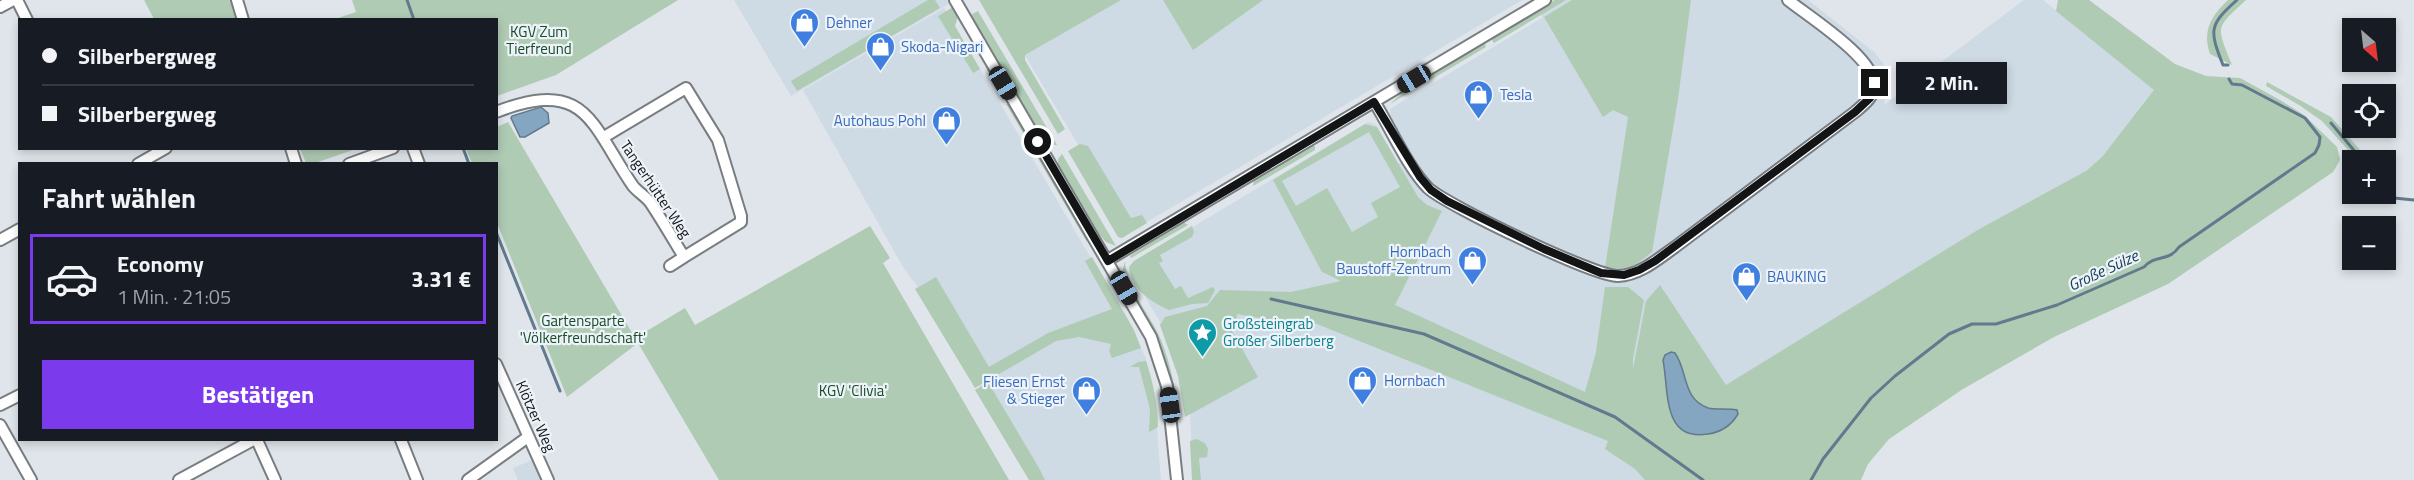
<!DOCTYPE html>
<html lang="de">
<meta charset="utf-8">
<style>
body{margin:0;font-family:"Titillium Web",sans-serif;background:#20242c;color:#f1f3f6;height:100vh;display:flex;flex-direction:column;font-size:22px;white-space:nowrap}
*{box-sizing:border-box;margin:0}
p{font-size:20px;color:#9ea1a6}
.icon{flex:none;width:33px;height:33px;fill:none;stroke:currentColor;stroke-width:2;stroke-linecap:round;stroke-linejoin:round}
.map{position:relative;flex:1;overflow:hidden}
.side{position:absolute;left:18px;top:162px;width:480px;height:279px;display:flex;flex-direction:column;background:#171b24;border-radius:0px;box-shadow:0 3px 9px #0003}
.side>*{flex:none}
.guide{position:absolute;left:18px;top:18px;width:480px;height:132px;border-radius:0px;box-shadow:0 3px 9px #0003;display:grid;align-content:center;height:132px;padding:0 24px;background:#171b24}
.needle{width:39px;rotate:152deg}
.tools{position:absolute;left:2342px;top:18px;display:grid;gap:12px}
.tools a{display:grid;place-items:center;width:54px;height:54px;border-radius:0px;background:#171b24;box-shadow:0 3px 9px #0003;font-size:30px}
.end{position:absolute;width:27px;height:27px;margin:-14px;border:8px solid #121416;background:#fff;box-shadow:0 0 0 3px #fff}
.from{border-radius:50%}
.bubble{position:absolute;height:42px;border-radius:0px;background:#171b24;box-shadow:0 3px 9px #0003;font-size:20px;font-weight:700;line-height:42px;text-align:center}
.car{position:absolute;width:18px;height:36px;margin:-18px -9px;border-radius:8px;box-shadow:0 0 4px 2px #0007;background:linear-gradient(#222 24%,#8ab4d8 0 40%,#222 0 76%,#8ab4d8 0 86%,#222 0)}
.guide b{display:flex;align-items:center;gap:21px;height:57px;font-size:22px}
.guide b+b{border-top:2px solid #363941}
.guide i{width:15px;height:15px;background:#f1f3f6}
ul{padding:0;list-style:none}
li{display:flex;align-items:center;gap:18px;height:90px;margin:0 12px 9px;padding:0 12px;border:3px solid transparent;border-radius:0px}
li div{flex:1}
li b{display:block;font-size:22px}
li em{font-style:normal;font-weight:700}
li.selected{border-color:#7c3aed}
li>.icon{width:54px;height:54px;stroke-width:1.5}
h2{padding:0 24px;font-size:27px;line-height:72px}
.primary-button{display:flex;gap:12px;margin-top:auto;padding:12px 24px}
.primary-button a{flex:1;height:69px;border-radius:0px;background:#7c3aed;color:#fff;font-size:24px;font-weight:700;line-height:69px;text-align:center}
.map>svg:first-child{display:block}
.built{fill:#cedae4}
.green{fill:#afcbb4;fill-rule:evenodd}
.water{fill:#85a6c0;stroke:#627a8d;stroke-width:1.5}
.lines{fill:none;stroke-linecap:round;stroke-linejoin:round}
.stream{stroke:#627a8d;stroke-width:3}
.minor-casing{stroke:#787d81;stroke-width:14}
.minor{stroke:#fff;stroke-width:10}
.route{stroke:#121416;stroke-width:8}
.labels{text-anchor:middle;dominant-baseline:central;stroke-width:4.5;stroke-linejoin:round;paint-order:stroke}
.shop-label{font-size:15px;fill:#366cbe;stroke:#edf3f8;text-anchor:start}
.park-label{font-size:15px;fill:#174c28;stroke:#edf3f8}
.street-label{font-size:15px;fill:#121416;stroke:#edf3f8}
.culture-label{font-size:15px;fill:#0d838f;stroke:#edf3f8;text-anchor:start}
.water-label{font-size:16px;font-style:italic;fill:#123b56;stroke:#edf3f8}
</style>
<div class="map">
<svg width="2414" height="480" viewBox="0 0 2414 480">
<rect width="100%" height="100%" fill="#dfe5ea"/>
<path class="built" d="M 734,0 L 955,0 L 791,96 Z
M 992,0 L 1522,0 L 1130,232 Z
M 1540,0 L 1808,0 L 1874,52 L 1883,63 L 1889,82 L 1884,105 L 2024,0 L 2043,0 L 2155,90 L 2102,157 L 2086,171 L 1981,228 L 1654,480 L 1193,480 L 1190,409 L 1201,392 L 1132,274 L 1133,263 L 1368,122 L 1376,125 L 1398,164 L 1410,152 L 1391,118 L 1390,109 L 1542,18 Z
M 944,8 L 1115,299 L 1139,344 L 1146,359 L 1154,391 L 1161,480 L 1045,480 L 988,382 L 903,267 L 803,90 Z
M 535,459 L 544,480 L 518,480 L 513,468 Z"/>
<path class="green" d="M 144,0 L 231,0 L 235,15 L 238,15 L 239,19 L 154,19 Z
M 352,0 L 678,0 L 556,75 L 497,96 L 496,20 L 335,19 L 356,12 Z
M 928,0 L 935,0 L 940,8 L 797,91 L 791,81 Z
M 979,0 L 1121,0 L 1025,55 L 1025,60 L 1065,129 L 1058,134 Z
M 1163,0 L 1263,0 L 1193,50 Z
M 1555,0 L 1566,0 L 1494,43 L 1492,40 L 1494,36 Z
M 1572,0 L 1691,0 L 1678,99 L 1652,252 C 1637,265 1625,272 1605,268 L 1628,117 L 1613,110 L 1603,117 L 1544,17 Z
M 2058,0 L 2089,0 L 2175,64 L 2206,76 L 2240,78 L 2280,100 L 2304,115 L 2337,147 L 2340,160 L 2333,172 L 2168,284 L 2054,337 L 1963,389 L 1889,439 L 1868,464 L 1861,480 L 1645,480 L 1635,469 L 1605,449 L 1608,441 L 1312,322 L 1281,322 L 1237,314 L 1237,319 L 1228,324 L 1258,377 L 1185,417 L 1178,376 L 1160,325 L 1165,317 L 1207,306 L 1220,290 L 1291,292 L 1341,281 L 1322,272 L 1273,180 L 1365,124 L 1377,127 L 1418,197 L 1427,205 L 1442,211 L 1395,305 L 1585,392 L 1596,352 L 1605,287 L 1628,287 L 1644,300 L 1633,359 L 1633,369 L 1646,301 L 1660,285 L 1726,385 L 1981,228 L 2086,171 L 2102,157 L 2154,90 L 2056,11 ZM 1369,132 L 1400,187 L 1371,203 L 1378,217 L 1352,232 L 1327,188 L 1296,206 L 1282,181 Z
M 2228,0 L 2246,0 C 2215,29 2216,25 2232,65 L 2210,54 C 2202,31 2211,16 2228,0 Z
M 953,7 L 958,16 L 955,26 L 980,69 L 973,73 L 938,16 Z
M 978,11 L 1057,145 L 1049,145 L 1044,141 L 971,18 L 972,14 Z
M 1480,44 L 1485,44 L 1486,47 L 1390,104 L 1406,89 Z
M 2267,82 L 2331,117 L 2369,160 L 2357,160 L 2322,121 L 2299,105 L 2266,86 Z
M 1006,104 L 1010,104 L 1089,238 L 1087,242 Z
M 508,122 L 635,338 L 685,308 L 695,325 L 870,226 L 890,258 L 883,263 L 1009,480 L 719,480 L 638,343 L 567,397 L 497,223 L 496,164 L 472,163 L 466,149 L 496,148 L 497,127 Z
M 1080,144 L 1088,146 L 1131,218 L 1142,215 L 1147,223 L 1122,238 L 1118,237 L 1068,151 Z
M 1310,146 L 1315,146 L 1315,150 L 1253,186 L 1254,179 Z
M 300,149 L 356,149 L 315,163 L 306,163 Z
M 1062,154 L 1116,246 L 1106,242 L 1097,232 L 1058,166 L 1058,159 Z
M 1183,222 L 1188,225 L 1131,258 L 1130,256 Z
M 1192,226 L 1194,232 L 1192,237 L 1160,255 L 1163,261 L 1159,263 L 1175,289 L 1181,286 L 1188,298 L 1213,287 L 1215,290 L 1208,303 L 1192,304 L 1169,310 C 1150,301 1132,290 1129,267 L 1134,261 Z
M 1092,257 L 1134,330 L 1141,348 L 1112,358 L 1109,351 L 1111,344 L 1079,337 L 1056,341 L 975,388 L 915,289 L 936,277 L 989,367 L 1048,333 L 1112,309 L 1085,261 Z
M 1125,261 C 1126,288 1150,314 1161,340 C 1171,364 1175,390 1180,416 L 1176,412 L 1169,375 L 1160,346 L 1124,277 L 1123,269 Z
M 1146,361 C 1153,383 1158,404 1158,427 L 1149,432 L 1150,409 L 1139,367 L 1130,367 L 1138,362 Z
M 988,382 L 1039,468 L 1045,480 L 1029,480 L 975,390 Z
M 1196,439 L 1205,443 L 1208,449 L 1207,457 L 1199,458 L 1201,480 L 1192,480 L 1190,441 Z"/>
<path class="water" d="M 541,107 L 548,113 L 549,123 L 525,137 L 520,137 L 511,118 L 512,116 Z
M 1671,352 L 1675,353 C 1688,371 1682,399 1708,408 C 1717,410 1727,408 1737,410 L 1738,414 C 1731,426 1722,432 1708,434 C 1662,442 1669,391 1663,360 L 1665,355 Z"/>
<g class="lines">
<path class="stream" d="M 407,0 L 414,20
M 2228,65 L 2223,65 C 2209,30 2209,25 2237,0
M 2331,123 L 2362,160
M 463,148 L 469,164
M 2385,192 L 2394,198 L 2414,200
M 496,232 L 560,391
M 1271,299 L 1424,334 L 1615,417 L 1703,480
M 1811,480 L 1823,459 L 1871,398 L 1895,376 L 1949,334 L 1972,324 L 1996,324 L 2057,305 L 2144,267 C 2156,254 2169,262 2179,247 L 2315,153 L 2319,145 L 2320,137 L 2305,118 L 2242,85 L 2232,84 L 2229,79"/>
<defs>
<path id="minor" d="M 17,0 L 27,20
M 237,0 L 243,20
M 955,0 L 1151,337 L 1167,386 L 1177,480
M 0,7 L 13,0
M 1375,103 C 1390,127 1408,168 1428,188 C 1446,205 1596,277 1618,276 C 1640,275 1658,259 1675,247 L 1855,112 C 1863,105 1873,98 1874,87 C 1878,60 1808,16 1788,0
M 496,112 C 587,77 590,123 633,186 C 638,192 645,196 650,202 C 662,220 673,239 684,257 L 741,222 L 741,216 L 718,140 L 686,88 L 604,137
M 291,148 L 296,164
M 413,148 L 419,164
M 138,164 L 166,148
M 349,164 L 393,148
M 0,240 L 20,229
M 1108,260 L 1545,0
M 670,266 L 684,257
M 496,364 L 548,480
M 0,405 L 20,395
M 0,425 L 31,480
M 257,440 L 275,480
M 401,440 L 417,480
M 179,480 L 253,440
M 468,480 L 528,437"/>
</defs>
<use href="#minor" class="minor-casing"/>
<use href="#minor" class="minor"/>
</g>
<g class="lines">
<path class="route" d="M 1038,142 L 1108,261 L 1374,102 L 1420,177 L 1431,190 L 1447,201 L 1544,249 L 1601,273 L 1624,275 L 1639,270 L 1655,261 L 1855,112 L 1870,98 L 1875,83"/>
</g>
<defs>
<symbol id="shop-pin" viewBox="-11 -11 22 30"><path d="M0 17L-7.5 6A9.5 9.5 0 1 1 7.5 6Z" fill="#3f7fe0" stroke="#edf3f8"/><path d="M-5-2.5h2.3a2.7 3.5 0 0 1 5.4 0H5L5.5 6h-11ZM-1.5-2.5h3a1.5 2.3 0 0 0-3 0Z" fill="#fff"/></symbol>
<symbol id="sight-pin" viewBox="-11 -11 22 30"><path d="M0 17L-7.5 6A9.5 9.5 0 1 1 7.5 6Z" fill="#0f9aa8" stroke="#edf3f8"/><path d="M0-6L1.8-2.2L6-1.7L2.9 1.2L3.7 5.4L0 3.3L-3.7 5.4L-2.9 1.2L-6-1.7L-1.8-2.2Z" fill="#fff"/></symbol>
</defs>
<g fill-rule="evenodd">
<use href="#shop-pin" x="788" y="6" width="33" height="45"/>
<use href="#shop-pin" x="864" y="30" width="33" height="45"/>
<use href="#shop-pin" x="1462" y="78" width="33" height="45"/>
<use href="#shop-pin" x="930" y="104" width="33" height="45"/>
<use href="#shop-pin" x="1456" y="244" width="33" height="45"/>
<use href="#shop-pin" x="1730" y="260" width="33" height="45"/>
<use href="#sight-pin" x="1186" y="316" width="33" height="45"/>
<use href="#shop-pin" x="1346" y="364" width="33" height="45"/>
<use href="#shop-pin" x="1070" y="374" width="33" height="45"/>
</g>
<g class="labels">
<g class="shop-label">
<text x="826" y="22">Dehner</text>
<text x="901" y="46">Skoda-Nigari</text>
<text x="1500" y="94">Tesla</text>
<text x="926" y="120" text-anchor="end">Autohaus Pohl</text>
<text x="1451" y="251" text-anchor="end">Hornbach<tspan x="1451" dy="17">Baustoff-Zentrum</tspan></text>
<text x="1767" y="276">BAUKING</text>
<text x="1384" y="380">Hornbach</text>
<text x="1065" y="381" text-anchor="end">Fliesen Ernst<tspan x="1065" dy="17">&amp; Stieger</tspan></text>
</g>
<g class="park-label">
<text x="539" y="31">KGV Zum<tspan x="539" dy="17">Tierfreund</tspan></text>
<text x="583" y="320">Gartensparte<tspan x="583" dy="17">'Völkerfreundschaft'</tspan></text>
<text x="853" y="390">KGV 'Clivia'</text>
</g>
<g class="street-label">
<text transform="translate(656 189) rotate(56)">Tangerhütter Weg</text>
<text transform="translate(536 416) rotate(66)">Klötzer Weg</text>
</g>
<g class="culture-label">
<text x="1223" y="323">Großsteingrab<tspan x="1223" dy="17">Großer Silberberg</tspan></text>
</g>
<g class="water-label">
<text transform="translate(2103 270) rotate(-25)">Große Sülze</text>
</g>
</g>
</svg>
<div class="tools">
<a><svg class="needle" viewBox="-14 -14 28 28"><path d="M0-13l5 13h-10z" fill="#e53935"/><path d="M0 13l5-13h-10z" fill="#9ea1a6"/></svg></a>
<a><svg class="icon" aria-label="locate" viewBox="0 0 24 24"><circle cx="12" cy="12" r="6"/><path d="M12 2v4M12 18v4M2 12h4M18 12h4"/></svg></a>
<a>+</a>
<a>−</a>
</div>
<i class="end from" style="left:1038px;top:142px"></i>
<i class="end" style="left:1875px;top:83px"></i>
<div class="bubble" style="left:1896px;top:62px;width:111px">2 Min.</div>
<i class="car" style="left:1414px;top:79px;rotate:239deg"></i>
<i class="car" style="left:1003px;top:83px;rotate:149deg"></i>
<i class="car" style="left:1124px;top:288px;rotate:150deg"></i>
<i class="car" style="left:1170px;top:405px;rotate:352deg"></i>
<div class="guide">
<b><i class="from"></i>Silberbergweg</b>
<b><i></i>Silberbergweg</b>
</div>
<section class="side">
<h2>Fahrt wählen</h2>
<ul>
<li class="selected"><svg class="icon" aria-label="car" viewBox="0 0 24 24"><path d="M5 17H2v-5l4-1 3-4h7l3 4 3 1v5h-3M9 17h6M6 11h13"/><circle cx="7" cy="17" r="2"/><circle cx="17" cy="17" r="2"/></svg><div><b>Economy</b><p>1 Min. · 21:05</p></div><em>3.31 €</em></li>
</ul>
<div class="primary-button"><a>Bestätigen</a></div>
</section>
</div>
